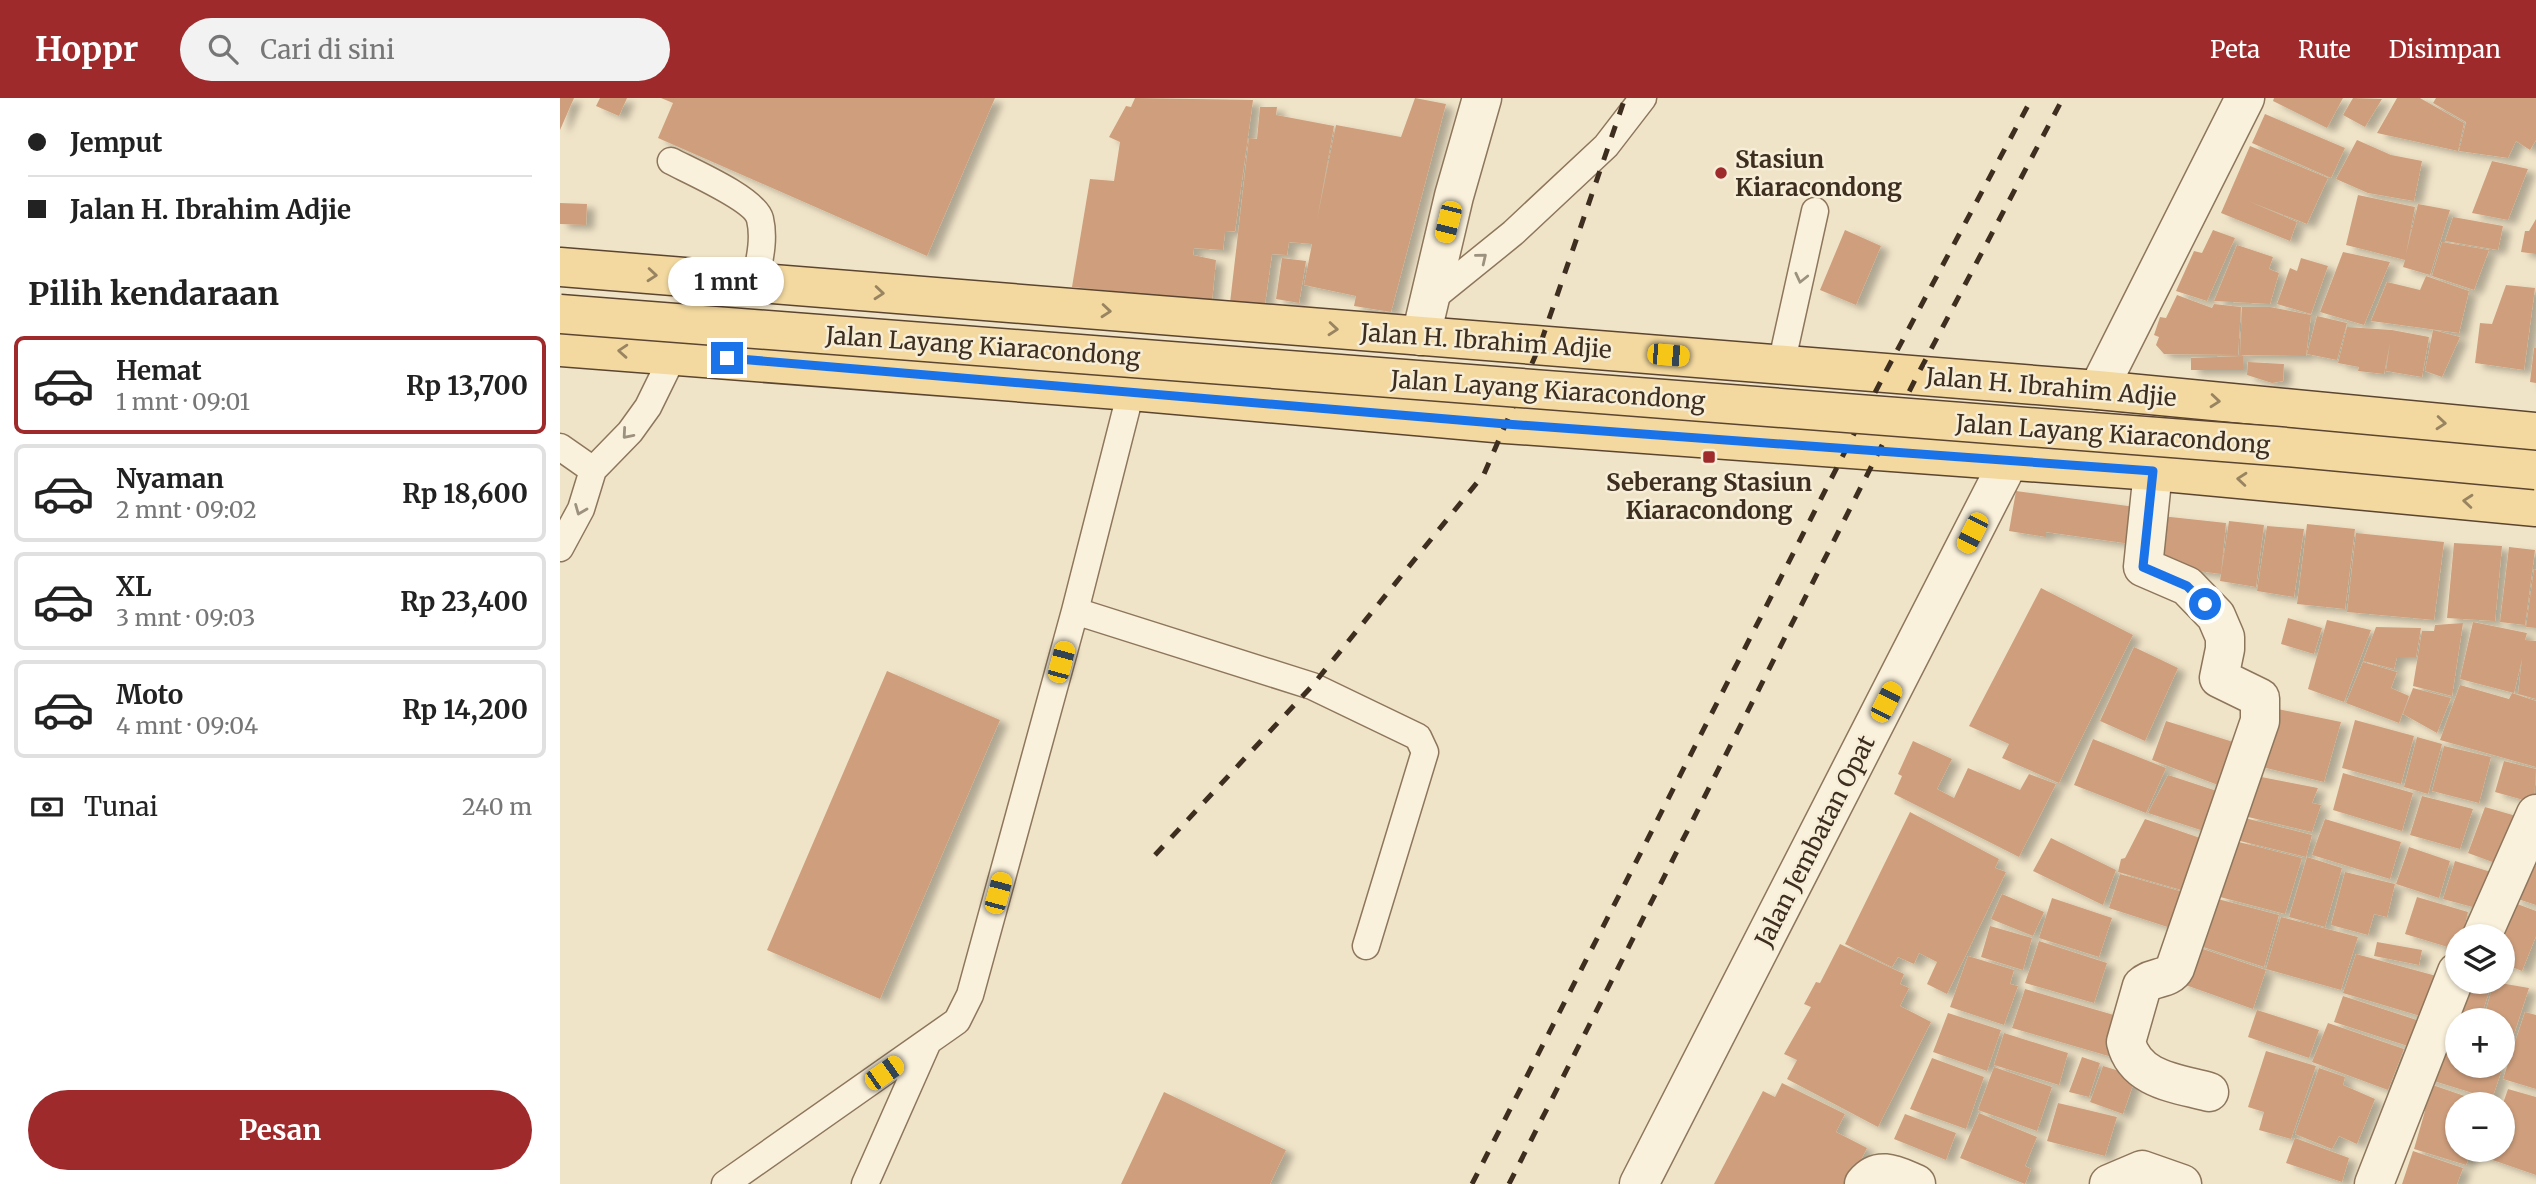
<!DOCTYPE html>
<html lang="id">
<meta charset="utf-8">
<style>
body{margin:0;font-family:Merriweather,serif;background:#f2f2f2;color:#222;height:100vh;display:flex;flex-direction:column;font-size:26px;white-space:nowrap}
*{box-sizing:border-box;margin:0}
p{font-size:23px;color:#767676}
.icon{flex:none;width:38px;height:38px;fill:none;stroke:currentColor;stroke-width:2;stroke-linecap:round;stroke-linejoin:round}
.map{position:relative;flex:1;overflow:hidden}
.drawer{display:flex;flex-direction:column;background:#fff;width:560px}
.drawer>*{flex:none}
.hud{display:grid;align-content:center;height:154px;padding:0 28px;background:#fff}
.buttons{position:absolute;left:1885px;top:826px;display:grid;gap:14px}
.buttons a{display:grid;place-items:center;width:70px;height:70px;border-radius:50%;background:#fff;box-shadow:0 2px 5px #0004;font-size:35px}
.end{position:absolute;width:32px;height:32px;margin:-16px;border:9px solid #1a73e8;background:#fff;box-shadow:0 0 0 4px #fff}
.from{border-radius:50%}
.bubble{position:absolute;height:49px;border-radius:24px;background:#fff;box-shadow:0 2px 5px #0004;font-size:23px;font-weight:700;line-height:49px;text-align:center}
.car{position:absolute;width:21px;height:42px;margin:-21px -10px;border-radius:9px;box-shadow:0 0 5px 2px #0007;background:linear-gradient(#f5c518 24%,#345 0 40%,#f5c518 0 76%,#345 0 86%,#f5c518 0)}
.hud b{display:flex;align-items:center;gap:24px;height:66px;font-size:26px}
.hud b+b{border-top:2px solid #e0e0e0}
.hud i{width:18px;height:18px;background:#222}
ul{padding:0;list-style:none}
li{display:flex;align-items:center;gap:21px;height:98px;margin:0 14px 10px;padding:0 14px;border:4px solid #e0e0e0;border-radius:10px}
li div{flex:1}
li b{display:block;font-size:26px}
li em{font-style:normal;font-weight:700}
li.selected{border-color:#9e2a2b}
li>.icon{width:63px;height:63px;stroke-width:1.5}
h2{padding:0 28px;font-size:32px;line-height:84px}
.pay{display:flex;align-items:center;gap:18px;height:77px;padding:0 28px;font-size:26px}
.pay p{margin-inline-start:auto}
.action{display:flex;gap:14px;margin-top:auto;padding:14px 28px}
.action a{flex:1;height:80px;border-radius:42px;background:#9e2a2b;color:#fff;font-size:28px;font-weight:700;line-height:80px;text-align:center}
header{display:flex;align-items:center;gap:42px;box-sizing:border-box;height:98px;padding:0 35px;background:#9e2a2b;color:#fff}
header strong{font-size:33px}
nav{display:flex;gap:38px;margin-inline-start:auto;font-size:24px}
.search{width:490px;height:63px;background:#f2f2f2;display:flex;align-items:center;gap:18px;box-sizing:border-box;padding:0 24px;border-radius:38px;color:#767676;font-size:26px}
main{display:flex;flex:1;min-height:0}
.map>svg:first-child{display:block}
.building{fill:#cf9f7d;filter:url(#shadow)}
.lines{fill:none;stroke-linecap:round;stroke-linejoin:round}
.lane-casing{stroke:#8d765c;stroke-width:29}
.street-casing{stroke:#8d765c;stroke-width:41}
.primary-casing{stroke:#5b4430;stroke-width:41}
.lane{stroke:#faf1dc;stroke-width:26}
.street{stroke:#faf1dc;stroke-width:38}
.primary{stroke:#f3d9a0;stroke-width:38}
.rail{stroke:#3d2e20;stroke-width:5;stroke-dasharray:12 12;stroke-linecap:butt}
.primary-bridge-casing{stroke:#5b4430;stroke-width:41;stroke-linecap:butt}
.primary-bridge{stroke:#f3d9a0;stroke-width:38}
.oneway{stroke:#9c907e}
.oneway2{stroke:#988460}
.route{stroke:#1a73e8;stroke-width:9}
.poi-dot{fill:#9e2a2b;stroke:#f7eed8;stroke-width:2.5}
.labels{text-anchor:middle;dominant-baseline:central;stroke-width:5;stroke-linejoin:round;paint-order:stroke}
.poi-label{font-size:24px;font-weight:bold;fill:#3d2e20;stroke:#f7eed8;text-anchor:start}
.street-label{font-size:24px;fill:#3d2e20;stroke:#f7eed8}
</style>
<header>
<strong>Hoppr</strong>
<div class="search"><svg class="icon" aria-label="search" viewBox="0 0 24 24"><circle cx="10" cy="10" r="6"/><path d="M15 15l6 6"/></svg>Cari di sini</div>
<nav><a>Peta</a><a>Rute</a><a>Disimpan</a></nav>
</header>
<main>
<section class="drawer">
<div class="hud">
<b><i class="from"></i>Jemput</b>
<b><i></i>Jalan H. Ibrahim Adjie</b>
</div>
<h2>Pilih kendaraan</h2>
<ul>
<li class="selected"><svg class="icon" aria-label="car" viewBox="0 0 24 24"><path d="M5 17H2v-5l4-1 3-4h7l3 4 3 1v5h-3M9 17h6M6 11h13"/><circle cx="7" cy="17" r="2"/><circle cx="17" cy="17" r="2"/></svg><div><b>Hemat</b><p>1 mnt · 09:01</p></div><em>Rp 13,700</em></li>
<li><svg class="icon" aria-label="car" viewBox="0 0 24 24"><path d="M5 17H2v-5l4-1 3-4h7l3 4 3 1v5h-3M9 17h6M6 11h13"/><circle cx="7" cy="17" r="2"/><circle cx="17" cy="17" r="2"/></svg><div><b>Nyaman</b><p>2 mnt · 09:02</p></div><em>Rp 18,600</em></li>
<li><svg class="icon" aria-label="car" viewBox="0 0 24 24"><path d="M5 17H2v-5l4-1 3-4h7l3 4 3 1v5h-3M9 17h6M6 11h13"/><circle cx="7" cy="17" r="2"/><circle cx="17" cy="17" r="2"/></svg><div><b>XL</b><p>3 mnt · 09:03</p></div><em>Rp 23,400</em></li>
<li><svg class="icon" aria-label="car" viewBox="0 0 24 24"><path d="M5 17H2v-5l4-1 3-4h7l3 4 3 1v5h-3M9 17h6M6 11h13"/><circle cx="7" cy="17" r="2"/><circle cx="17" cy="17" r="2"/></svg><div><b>Moto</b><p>4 mnt · 09:04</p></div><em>Rp 14,200</em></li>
</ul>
<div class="pay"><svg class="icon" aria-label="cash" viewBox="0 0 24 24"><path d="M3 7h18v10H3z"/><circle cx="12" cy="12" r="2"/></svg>Tunai<p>240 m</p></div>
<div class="action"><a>Pesan</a></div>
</section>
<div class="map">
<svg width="1976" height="1086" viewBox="0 0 1976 1086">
<defs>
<filter id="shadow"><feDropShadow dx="8" dy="4.5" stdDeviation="3.5" flood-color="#0004"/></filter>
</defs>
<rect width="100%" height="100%" fill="#f0e4c8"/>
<path class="building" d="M 0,0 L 14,0 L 0,32 Z
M 40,0 L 67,0 L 59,18 L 36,8 Z
M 101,0 L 435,0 L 367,158 L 98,40 L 113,5 Z
M 575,0 L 693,2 L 675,133 L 665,134 L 663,152 L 634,150 L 633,157 L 656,162 L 652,203 L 512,189 L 530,81 L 554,83 L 560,44 L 549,39 L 566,8 L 571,9 Z
M 855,0 L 886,6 L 831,214 L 794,208 L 796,198 L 744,187 L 752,146 L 729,144 L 727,157 L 712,156 L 705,206 L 670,205 L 689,40 L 697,41 L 700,9 L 717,9 L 716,17 L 774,28 L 757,122 L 776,27 L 841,39 Z
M 1714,0 L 1783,0 L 1767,30 L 1713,3 Z
M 1793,0 L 1822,1 L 1805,29 L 1783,17 Z
M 1837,0 L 1860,0 L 1904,25 L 1898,53 L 1817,35 Z
M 1876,0 L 1976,0 L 1976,42 L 1970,52 L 1956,43 L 1948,60 L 1899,53 L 1906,24 L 1873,5 Z
M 1705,16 L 1785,50 L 1771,80 L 1692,45 Z
M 1797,42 L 1831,57 L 1862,63 L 1854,103 L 1808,95 L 1776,81 Z
M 1690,48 L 1768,80 L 1747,126 L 1688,103 L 1737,124 L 1730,143 L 1661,115 Z
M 1932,63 L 1968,71 L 1948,122 L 1912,115 Z
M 1798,97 L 1855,109 L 1846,156 L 1858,106 L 1890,112 L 1870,177 L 1843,169 L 1845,162 L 1786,147 Z
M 0,105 L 27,106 L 26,127 L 0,126 Z
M 1893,119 L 1943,128 L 1938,152 L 1885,143 Z
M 1976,121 L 1976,156 L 1961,154 L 1965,133 L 1969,133 Z
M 1285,132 L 1321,148 L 1296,207 L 1260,192 Z
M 1653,132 L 1675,140 L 1647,203 L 1616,193 L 1634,153 L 1642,155 Z
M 1882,144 L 1929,152 L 1914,192 L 1872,178 Z
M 1677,147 L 1713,159 L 1709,171 L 1719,175 L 1710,206 L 1654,203 Z
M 1783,154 L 1830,164 L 1804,227 L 1760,214 Z
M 722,160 L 746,163 L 739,205 L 716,201 Z
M 1741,160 L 1768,168 L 1751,216 L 1717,206 L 1730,170 L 1737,173 Z
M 1866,178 L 1909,193 L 1899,235 L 1811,223 L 1827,184 L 1860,192 Z
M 1946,187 L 1975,190 L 1964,272 L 1915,265 L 1920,225 L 1932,226 Z
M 1617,197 L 1652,210 L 1654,206 L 1681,209 L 1678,257 L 1604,256 L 1596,247 L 1599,239 L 1594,237 L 1600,219 L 1606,220 Z
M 1682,209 L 1710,209 L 1751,217 L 1746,258 L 1680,257 Z
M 1757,218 L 1787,225 L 1777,262 L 1747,256 Z
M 1787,229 L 1832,232 L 1869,239 L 1862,279 L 1826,273 L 1830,245 L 1824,276 L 1798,273 L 1799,269 L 1778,265 Z
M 1873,232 L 1900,239 L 1882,279 L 1865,273 Z
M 1974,250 L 1976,250 L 1976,285 L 1970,284 Z
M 1683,258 L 1683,272 L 1631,272 L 1631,260 Z
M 1688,264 L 1724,266 L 1723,283 L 1712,285 L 1687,277 Z
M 1456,393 L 1583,410 L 1578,447 L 1486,434 L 1486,439 L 1449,433 Z
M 1592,417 L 1666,425 L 1661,476 L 1599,468 Z
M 1669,423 L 1704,427 L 1696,489 L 1660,483 Z
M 1747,426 L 1795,431 L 1785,511 L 1737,506 Z
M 1707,428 L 1744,431 L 1734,499 L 1697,493 Z
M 1796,435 L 1884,444 L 1874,522 L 1787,514 Z
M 1894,445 L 1942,448 L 1935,523 L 1887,520 Z
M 1949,449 L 1975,452 L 1965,527 L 1940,524 Z
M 1974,471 L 1976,472 L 1976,530 L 1966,529 Z
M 1481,490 L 1573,537 L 1499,685 L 1442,660 L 1449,646 L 1409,628 Z
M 1728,520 L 1762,530 L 1754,556 L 1721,546 Z
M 1767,522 L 1811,532 L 1784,604 L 1748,591 Z
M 1913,524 L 1967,535 L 1965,542 L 1976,543 L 1976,601 L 1958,596 L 1962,561 L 1954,595 L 1900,581 Z
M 1903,525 L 1892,598 L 1853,588 L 1862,533 L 1874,533 L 1875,527 Z
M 1816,529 L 1861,530 L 1856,559 L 1837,559 L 1834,571 L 1803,563 Z
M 1574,549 L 1618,570 L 1585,643 L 1540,623 Z
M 1803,564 L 1837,574 L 1831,590 L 1849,598 L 1839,625 L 1786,605 Z
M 327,573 L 440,622 L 320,901 L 207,852 Z
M 1900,587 L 1949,601 L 1952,595 L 1976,603 L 1976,669 L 1880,642 Z
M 1853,590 L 1891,600 L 1877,635 L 1843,616 Z
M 1713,610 L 1781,624 L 1764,684 L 1694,667 Z
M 1795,622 L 1854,638 L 1841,686 L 1782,670 Z
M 1606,623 L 1686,648 L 1666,690 L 1592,662 Z
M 1857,639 L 1882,646 L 1868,696 L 1844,689 Z
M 1533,641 L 1606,670 L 1586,715 L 1514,687 Z
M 1353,643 L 1392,661 L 1377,691 L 1394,700 L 1408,670 L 1460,692 L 1469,676 L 1496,686 L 1459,759 L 1334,696 L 1342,678 L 1338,676 Z
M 1884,648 L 1931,659 L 1919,705 L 1872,693 Z
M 1944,663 L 1976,671 L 1974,705 L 1935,694 Z
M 1783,675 L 1853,695 L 1842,733 L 1773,712 Z
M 1608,677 L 1666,696 L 1653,736 L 1588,715 Z
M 1691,677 L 1758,690 L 1752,705 L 1761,707 L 1752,734 L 1688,719 L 1694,701 L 1685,699 Z
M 1862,698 L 1913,711 L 1900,751 L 1850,737 Z
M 1925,709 L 1963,720 L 1946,769 L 1908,755 Z
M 1350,714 L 1439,761 L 1435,770 L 1446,774 L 1387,896 L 1367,886 L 1377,864 L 1359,855 L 1354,866 L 1338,859 L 1332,869 L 1285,846 Z
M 1685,720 L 1752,737 L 1746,759 L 1680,743 Z
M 1585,721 L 1643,741 L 1625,793 L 1558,774 L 1561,761 L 1565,760 Z
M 1765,721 L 1841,744 L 1830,781 L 1752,757 Z
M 1491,740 L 1556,772 L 1543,807 L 1473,773 Z
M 1679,744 L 1742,760 L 1725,816 L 1660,799 Z
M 1849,749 L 1890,763 L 1879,800 L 1836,786 Z
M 1747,759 L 1782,770 L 1765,829 L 1729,819 Z
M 1895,763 L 1944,778 L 1931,814 L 1883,801 Z
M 1966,764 L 1976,768 L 1976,807 L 1952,799 Z
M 1785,774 L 1835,786 L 1827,819 L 1814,816 L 1808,837 L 1771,827 Z
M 1560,776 L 1630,796 L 1620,833 L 1549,810 Z
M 1442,796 L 1484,814 L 1473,838 L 1431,821 Z
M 1650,799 L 1719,817 L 1704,869 L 1634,846 Z
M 1857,799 L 1908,814 L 1902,838 L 1897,838 L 1891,850 L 1845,836 Z
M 1492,800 L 1552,820 L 1539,859 L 1479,840 Z
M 1952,804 L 1976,813 L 1976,838 L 1962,873 L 1942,865 L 1942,838 Z
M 1721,819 L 1798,839 L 1781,892 L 1706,871 Z
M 1430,828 L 1472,840 L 1463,872 L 1421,859 Z
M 1479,843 L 1547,865 L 1534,905 L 1465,885 Z
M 1817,844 L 1862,852 L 1859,867 L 1814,858 Z
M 1280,846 L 1344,876 L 1340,886 L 1349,890 L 1340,908 L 1371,924 L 1318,1029 L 1227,981 L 1237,962 L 1224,956 L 1251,909 L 1244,906 L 1256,884 L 1260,885 Z
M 1634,848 L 1706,872 L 1693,911 L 1620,885 Z
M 1796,856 L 1880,879 L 1867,920 L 1783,895 Z
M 1408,858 L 1454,872 L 1450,886 L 1458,888 L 1444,927 L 1390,909 Z
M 1903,884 L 1932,884 L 1920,922 L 1897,922 L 1897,938 L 1884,935 Z
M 1934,884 L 1969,890 L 1948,954 L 1942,952 L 1942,922 L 1923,922 Z
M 1465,891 L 1564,920 L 1552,959 L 1452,930 Z
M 1783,898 L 1869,926 L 1860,952 L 1774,924 Z
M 1697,912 L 1759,932 L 1749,960 L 1688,939 Z
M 1965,914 L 1976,917 L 1976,991 L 1943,981 Z
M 1388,915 L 1441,932 L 1427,973 L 1373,954 Z
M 1768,925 L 1844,951 L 1828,992 L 1752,964 Z
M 1444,935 L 1508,955 L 1499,987 L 1434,967 Z
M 1878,938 L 1897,943 L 1897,968 L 1943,968 L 1932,1001 L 1861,979 Z
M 1706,953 L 1756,968 L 1731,1041 L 1699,1032 L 1704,1014 L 1688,1009 Z
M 1522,959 L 1540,965 L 1529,999 L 1509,994 Z
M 1372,960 L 1424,979 L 1406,1031 L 1350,1011 Z
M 1543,968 L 1576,978 L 1563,1016 L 1530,1004 Z
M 1434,969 L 1492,989 L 1477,1033 L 1418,1012 Z
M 1759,970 L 1785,979 L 1783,987 L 1815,1001 L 1797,1046 L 1779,1038 L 1772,1051 L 1735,1036 Z
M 1858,982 L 1928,1006 L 1897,1006 L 1897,1052 L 1912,1052 L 1906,1067 L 1854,1051 L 1865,1013 L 1848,1003 Z
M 1222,985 L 1285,1016 L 1276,1034 L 1307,1050 L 1289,1086 L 1154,1086 L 1203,993 L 1215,999 Z
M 1948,991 L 1976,999 L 1976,1077 L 1924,1059 L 1927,1052 L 1942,1052 L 1942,1008 Z
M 604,994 L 726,1052 L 710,1086 L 561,1086 Z
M 1498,1005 L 1557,1019 L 1545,1058 L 1487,1043 Z
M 1419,1015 L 1477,1039 L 1465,1068 L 1471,1071 L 1465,1086 L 1400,1060 Z
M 1345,1016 L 1396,1035 L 1386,1062 L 1334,1041 Z
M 1735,1040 L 1789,1060 L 1782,1084 L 1726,1065 Z
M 1853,1053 L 1903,1070 L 1897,1086 L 1842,1086 Z"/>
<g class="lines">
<defs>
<path id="lane" d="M 111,63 C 130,73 195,101 200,121 C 205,142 199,164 195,185
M 869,203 L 953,135 L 1046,48 L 1083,0
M 1221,267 L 1255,113
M 0,349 L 33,372
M 0,450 L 21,411 L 33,372 L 70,334 L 88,309 L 114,256
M 515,513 L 752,588 L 858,639 L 865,654 L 806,848
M 165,1086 L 397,923 L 410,897 L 515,513 L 571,293
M 305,1086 L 367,946"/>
<path id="street" d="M 861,238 L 894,98 L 922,0
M 1538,292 L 1685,0
M 1593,373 L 1583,469 L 1627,488 L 1656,518 L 1665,539 L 1665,551 L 1659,580 L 1700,600 L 1700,623 L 1615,870 C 1609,882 1592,878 1582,888 L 1566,944 C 1575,982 1616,985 1649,994
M 1922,838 L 1976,716
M 1079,1086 L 1449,363
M 1304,1086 C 1319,1067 1337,1078 1356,1086
M 1549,1086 L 1582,1072 L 1622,1086
M 1814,1086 L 1897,874"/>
<path id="primary" d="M 0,169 L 1538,292 L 1976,334
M 0,249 L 571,293 L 946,326 L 1593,373 L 1976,409"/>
</defs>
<use href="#lane" class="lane-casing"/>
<use href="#street" class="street-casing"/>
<use href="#primary" class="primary-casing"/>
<use href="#lane" class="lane"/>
<use href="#street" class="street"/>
<use href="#primary" class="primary"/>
<path class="rail" d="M 595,757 L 752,588 L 924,376 L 980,247 L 1065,0
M 912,1086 L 1324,277 L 1472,0
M 949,1086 L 1357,278 L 1503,0"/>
<defs>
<path id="primary-bridge" d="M 0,216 L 1715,348 L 1976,372"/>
</defs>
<use href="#primary-bridge" class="primary-bridge-casing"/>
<use href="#primary-bridge" class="primary-bridge"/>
</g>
<defs><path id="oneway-chevron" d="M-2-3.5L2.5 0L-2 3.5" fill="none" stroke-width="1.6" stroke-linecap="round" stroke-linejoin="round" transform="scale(1.75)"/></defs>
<g class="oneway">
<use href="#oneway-chevron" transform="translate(922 160) rotate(-39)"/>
<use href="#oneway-chevron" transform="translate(1241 180) rotate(103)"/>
<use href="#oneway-chevron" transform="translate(67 336) rotate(131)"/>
<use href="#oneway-chevron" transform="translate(20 412) rotate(112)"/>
</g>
<g class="oneway2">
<use href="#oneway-chevron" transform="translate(92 177) rotate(5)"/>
<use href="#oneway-chevron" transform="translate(319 195) rotate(5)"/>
<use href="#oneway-chevron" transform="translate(546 213) rotate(5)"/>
<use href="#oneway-chevron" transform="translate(773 231) rotate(5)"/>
<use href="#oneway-chevron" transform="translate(63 253) rotate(-176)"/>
<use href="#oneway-chevron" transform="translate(1655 303) rotate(5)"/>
<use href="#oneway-chevron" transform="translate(1881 325) rotate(5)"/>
<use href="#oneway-chevron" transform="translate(1682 381) rotate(-175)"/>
<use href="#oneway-chevron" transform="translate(1908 403) rotate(-175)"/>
</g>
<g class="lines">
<path class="route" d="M 167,260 L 946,326 L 1593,373 L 1583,469 L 1627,488 L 1645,506"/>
</g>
<g class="poi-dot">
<circle cx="1161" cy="75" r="7"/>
<rect x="1142" y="352" width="14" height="14" rx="3.5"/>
</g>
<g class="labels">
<g class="poi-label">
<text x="1175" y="61">Stasiun<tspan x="1175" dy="28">Kiaracondong</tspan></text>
<text x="1149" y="384" text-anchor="middle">Seberang Stasiun<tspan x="1149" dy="28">Kiaracondong</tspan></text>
</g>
<g class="street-label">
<text transform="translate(926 243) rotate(4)">Jalan H. Ibrahim Adjie</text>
<text transform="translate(423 248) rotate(4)">Jalan Layang Kiaracondong</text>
<text transform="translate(1491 289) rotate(5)">Jalan H. Ibrahim Adjie</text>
<text transform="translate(988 292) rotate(4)">Jalan Layang Kiaracondong</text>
<text transform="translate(1553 336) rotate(4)">Jalan Layang Kiaracondong</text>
<text transform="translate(1255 743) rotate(-63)">Jalan Jembatan Opat</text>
</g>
</g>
</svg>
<div class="buttons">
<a><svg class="icon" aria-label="layers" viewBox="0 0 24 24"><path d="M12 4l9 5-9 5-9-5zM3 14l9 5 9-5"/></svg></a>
<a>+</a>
<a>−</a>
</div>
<i class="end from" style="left:1645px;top:506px"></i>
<i class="end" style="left:167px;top:260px"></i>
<div class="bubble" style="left:108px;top:159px;width:116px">1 mnt</div>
<i class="car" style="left:888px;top:124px;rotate:194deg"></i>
<i class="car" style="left:1108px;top:257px;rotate:95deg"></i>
<i class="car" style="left:1412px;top:435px;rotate:207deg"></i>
<i class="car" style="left:501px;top:564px;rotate:15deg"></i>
<i class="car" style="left:1326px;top:604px;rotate:27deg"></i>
<i class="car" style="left:438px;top:795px;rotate:15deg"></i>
<i class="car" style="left:324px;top:975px;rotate:55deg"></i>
</div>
</main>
